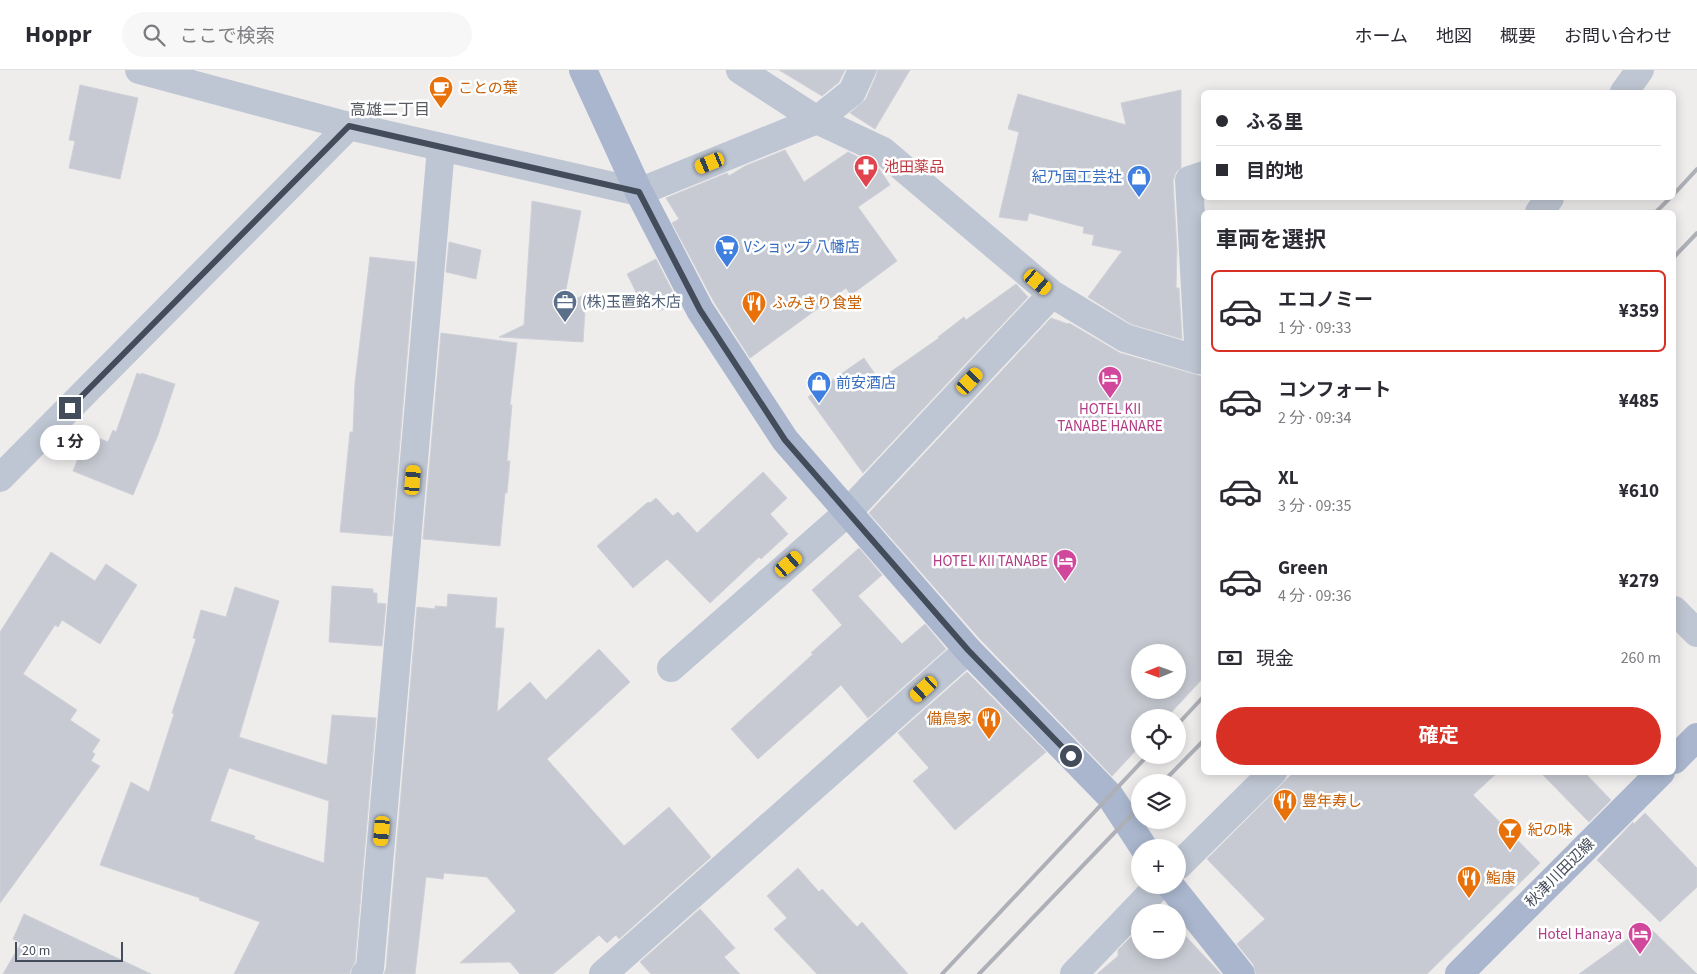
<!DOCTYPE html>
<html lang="ja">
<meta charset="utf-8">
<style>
body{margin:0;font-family:"Source Sans 3","Noto Sans JP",sans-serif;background:#f7f7f7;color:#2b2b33;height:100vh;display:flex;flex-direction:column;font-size:19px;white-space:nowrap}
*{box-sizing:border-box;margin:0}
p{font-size:16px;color:#7c7c81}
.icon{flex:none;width:28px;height:28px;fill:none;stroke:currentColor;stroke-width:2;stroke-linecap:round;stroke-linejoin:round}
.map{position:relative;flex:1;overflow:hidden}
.drawer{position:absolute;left:1201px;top:140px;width:475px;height:565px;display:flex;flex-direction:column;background:#fff;border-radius:8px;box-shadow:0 2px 12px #0003}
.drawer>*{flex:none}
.banner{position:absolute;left:1201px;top:20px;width:475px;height:110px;border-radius:8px;box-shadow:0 2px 12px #0003;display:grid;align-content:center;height:110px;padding:0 15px;background:#fff}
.needle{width:32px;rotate:269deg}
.controls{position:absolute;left:1131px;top:574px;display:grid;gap:10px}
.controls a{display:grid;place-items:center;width:55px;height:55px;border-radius:50%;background:#fff;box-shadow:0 2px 12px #0003;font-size:25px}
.scale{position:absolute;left:15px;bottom:12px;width:108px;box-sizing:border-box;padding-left:5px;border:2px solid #434c5a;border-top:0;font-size:14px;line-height:18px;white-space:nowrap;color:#434c5a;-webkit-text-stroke:4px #fff;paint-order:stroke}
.end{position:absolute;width:22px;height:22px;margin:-11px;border:6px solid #434c5a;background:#fff;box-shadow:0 0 0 2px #fff}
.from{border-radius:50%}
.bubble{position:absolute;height:35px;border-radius:18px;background:#fff;box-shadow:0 2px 12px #0003;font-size:16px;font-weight:700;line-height:35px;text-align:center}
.car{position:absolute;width:15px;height:30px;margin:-15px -8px;border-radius:6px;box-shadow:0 0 4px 1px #0007;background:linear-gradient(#f5c518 24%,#345 0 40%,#f5c518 0 76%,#345 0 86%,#f5c518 0)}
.banner b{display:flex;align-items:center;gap:18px;height:48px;font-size:19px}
.banner b+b{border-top:1px solid #e1e1e2}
.banner i{width:12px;height:12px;background:#2b2b33}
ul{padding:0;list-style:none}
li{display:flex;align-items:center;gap:15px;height:82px;margin:0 10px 8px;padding:0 5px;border:2px solid transparent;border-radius:8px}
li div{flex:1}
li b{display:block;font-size:19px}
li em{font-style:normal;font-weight:700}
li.on{border-color:#d93025}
li>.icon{width:45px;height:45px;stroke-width:1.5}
h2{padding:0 15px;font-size:22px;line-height:60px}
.pay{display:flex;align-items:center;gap:12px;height:55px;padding:0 15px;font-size:19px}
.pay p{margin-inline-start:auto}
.primary-button{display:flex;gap:10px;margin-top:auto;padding:10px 15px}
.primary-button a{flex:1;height:58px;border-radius:30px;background:#d93025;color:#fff;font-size:20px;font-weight:700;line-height:58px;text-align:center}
header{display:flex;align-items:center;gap:30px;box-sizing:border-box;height:70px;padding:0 25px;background:#fff;border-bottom:1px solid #e1e1e2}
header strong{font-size:24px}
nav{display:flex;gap:28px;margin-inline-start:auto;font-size:18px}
.search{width:350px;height:45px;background:#f7f7f7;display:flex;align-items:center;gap:12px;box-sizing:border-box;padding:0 18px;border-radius:28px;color:#7c7c81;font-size:19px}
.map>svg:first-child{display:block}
.building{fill:#c7cad2;stroke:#cfd1d8;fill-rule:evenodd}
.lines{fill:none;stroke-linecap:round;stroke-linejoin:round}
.minor{stroke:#bec6d3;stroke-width:28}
.major{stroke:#a9b6cd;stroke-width:28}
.rail{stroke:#aeb0b7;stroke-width:4}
.route{stroke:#434c5a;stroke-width:6}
.labels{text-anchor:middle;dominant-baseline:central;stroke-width:5;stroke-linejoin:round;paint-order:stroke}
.food-label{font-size:15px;fill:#c56008;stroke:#fff;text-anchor:start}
.health-label{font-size:15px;fill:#be3a42;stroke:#fff;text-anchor:start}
.shop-label{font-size:15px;fill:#366cbe;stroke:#fff;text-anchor:start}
.service-label{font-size:15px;fill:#4e5e75;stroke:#fff;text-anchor:start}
.hotel-label{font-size:15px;fill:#b23c85;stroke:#fff;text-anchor:end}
.street-label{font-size:15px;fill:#434c5a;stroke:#fff}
.neighbourhood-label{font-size:16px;fill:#585b61;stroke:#fff}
</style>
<header>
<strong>Hoppr</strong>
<div class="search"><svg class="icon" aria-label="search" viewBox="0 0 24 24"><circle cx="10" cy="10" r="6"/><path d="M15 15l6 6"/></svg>ここで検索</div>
<nav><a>ホーム</a><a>地図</a><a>概要</a><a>お問い合わせ</a></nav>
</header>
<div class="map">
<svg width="1697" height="904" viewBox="0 0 1697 904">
<rect width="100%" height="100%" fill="#efecec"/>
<path class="building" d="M 779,0 L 845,0 L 839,12 L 822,26 Z
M 877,0 L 910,0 L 875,59 L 850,43 L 866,29 L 876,6 Z
M 80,15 L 138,28 L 120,109 L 69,98 L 75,71 L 69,70 Z
M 1181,20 L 1181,98 L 1176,102 L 1173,111 L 1177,180 L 1176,218 L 1179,218 L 1182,269 L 1131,254 L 1088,227 L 1122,181 L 1092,175 L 1094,165 L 1083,163 L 1084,157 L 1029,143 L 1027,151 L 999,147 L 1019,62 L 1008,59 L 1018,24 L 1126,55 L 1121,33 Z
M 785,80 L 804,112 L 848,82 L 878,97 L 890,115 L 858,137 L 897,191 L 851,225 L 846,218 L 750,288 L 714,232 L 672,153 L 679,149 L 666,128 L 727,103 L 729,106 L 745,96 Z
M 532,131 L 581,141 L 563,235 L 586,224 L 583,272 L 499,267 L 524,255 Z
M 449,172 L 481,180 L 476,209 L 446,202 Z
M 370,187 L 415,192 L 392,466 L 340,462 L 350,362 L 353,362 L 355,313 Z
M 656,189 L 678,232 L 659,241 L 654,229 L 642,234 L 627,204 Z
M 1016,214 L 1028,227 L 863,403 L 808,327 L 864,288 L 879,310 L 939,268 L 938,267 L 964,247 L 966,250 Z
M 1051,248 L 1068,254 L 1069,253 L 1120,283 L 1200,306 L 1204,309 L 1204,607 L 1166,648 L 1140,648 L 1140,676 L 1112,706 L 980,569 L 869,443 ZM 1140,582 L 1178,582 L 1178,620 L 1140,620 Z
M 441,263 L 517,273 L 510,335 L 512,335 L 507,391 L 510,391 L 507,423 L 505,423 L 500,476 L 423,469 Z
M 137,303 L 141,305 L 141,303 L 175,314 L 158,365 L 133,425 L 73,401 L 88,364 L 108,372 L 113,360 L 116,362 Z
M 763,402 L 787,428 L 770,444 L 788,464 L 761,489 L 759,487 L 710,533 L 667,489 L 633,518 L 597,476 L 648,432 L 650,433 L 656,428 L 673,446 L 678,442 L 697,463 Z
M 859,478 L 882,505 L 858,526 L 902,574 L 925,554 L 946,579 L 868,648 L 841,615 L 758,689 L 731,659 L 813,584 L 811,583 L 842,555 L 812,520 Z
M 51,482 L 95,511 L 106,494 L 137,515 L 100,574 L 62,550 L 58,557 L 55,555 L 23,604 L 77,640 L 70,650 L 100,670 L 92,682 L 95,684 L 91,691 L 100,696 L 0,833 L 0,562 Z
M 332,516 L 373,519 L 373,523 L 377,523 L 377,533 L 386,534 L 382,576 L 329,572 Z
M 235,517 L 279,531 L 239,667 L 327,695 L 332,645 L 376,648 L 355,892 L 350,901 L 350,904 L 234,904 L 260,852 L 199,830 L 200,828 L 100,795 L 131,712 L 149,722 L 174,644 L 172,643 L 196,569 L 193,568 L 201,540 L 226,547 ZM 229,698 L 329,731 L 324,793 L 254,769 L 255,766 L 210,751 Z
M 448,524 L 497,528 L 495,558 L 504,558 L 497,642 L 530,612 L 546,630 L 599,579 L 630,612 L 547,689 L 624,776 L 669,737 L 711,787 L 619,869 L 616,865 L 607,873 L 599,865 L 553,904 L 520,904 L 510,892 L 460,893 L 516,841 L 487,807 L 444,803 L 443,809 L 426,807 L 415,904 L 384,904 L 386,899 L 417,537 L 435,539 L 435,536 L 447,537 Z
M 967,602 L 1046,682 L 955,760 L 913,711 L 929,698 L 898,663 Z
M 1294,702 L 1498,702 L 1473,725 L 1540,793 L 1427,904 L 1256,904 L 1253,894 L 1237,874 L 1265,849 L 1207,789 Z
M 1540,702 L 1584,702 L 1611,730 L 1589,752 Z
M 1645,743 L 1697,798 L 1697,817 L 1660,852 L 1597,790 L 1633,752 L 1634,754 Z
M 798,798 L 819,822 L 822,819 L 857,857 L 862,852 L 908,904 L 817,904 L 774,859 L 787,848 L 767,826 Z
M 700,839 L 735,878 L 724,887 L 740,904 L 651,904 L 640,892 Z
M 24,844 L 151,904 L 3,904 L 21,873 L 13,869 Z
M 1647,855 L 1697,904 L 1579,904 Z
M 1140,858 L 1140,880 L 1178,880 L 1178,858 L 1221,904 L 1097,904 L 1118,886 L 1118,880 Z"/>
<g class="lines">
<path class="minor" d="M 139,0 L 349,56 L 639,122 L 817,50 L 852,22 L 862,0
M 740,0 L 817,50 L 883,81 L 1052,224 L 1125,268 L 1199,290 L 1204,290
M 1624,22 L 1640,0
M 1539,142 L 1550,128
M 1199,290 L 1189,110 L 1204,105
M 0,408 L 349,56
M 1674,540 L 1697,563
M 671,598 L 848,442 L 1052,224
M 1178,796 L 1273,702
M 365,904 L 370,898 L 441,78
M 603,904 L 968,580
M 1074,904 L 1159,815"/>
<path class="major" d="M 583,0 L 639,122 L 700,240 L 785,370 L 968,580 L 1110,726 L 1144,778
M 1674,690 L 1697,667
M 1170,815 L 1241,904
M 1459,904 L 1661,702"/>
<path class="rail" d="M 1674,124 L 1697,99
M 1656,142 L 1670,128
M 1674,187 L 1697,163
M 1178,654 L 1204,626
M 1163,712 L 1204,670
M 942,904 L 1148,685
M 979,904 L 1140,736"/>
</g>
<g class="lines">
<path class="route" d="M 70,338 L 349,56 L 639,122 L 700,240 L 785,370 L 968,580 L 1071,686"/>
</g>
<defs>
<symbol id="cafe-pin" viewBox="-11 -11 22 30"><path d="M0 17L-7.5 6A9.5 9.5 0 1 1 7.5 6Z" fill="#e8710a" stroke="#fff"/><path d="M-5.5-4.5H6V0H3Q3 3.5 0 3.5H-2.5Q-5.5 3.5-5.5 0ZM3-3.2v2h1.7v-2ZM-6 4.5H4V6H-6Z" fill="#fff"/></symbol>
<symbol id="pharmacy-pin" viewBox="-11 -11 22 30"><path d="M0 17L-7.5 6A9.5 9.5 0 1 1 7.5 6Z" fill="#e0444e" stroke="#fff"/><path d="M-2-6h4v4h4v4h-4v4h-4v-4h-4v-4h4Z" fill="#fff"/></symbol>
<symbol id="shop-pin" viewBox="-11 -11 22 30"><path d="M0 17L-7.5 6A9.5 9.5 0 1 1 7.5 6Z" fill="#3f7fe0" stroke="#fff"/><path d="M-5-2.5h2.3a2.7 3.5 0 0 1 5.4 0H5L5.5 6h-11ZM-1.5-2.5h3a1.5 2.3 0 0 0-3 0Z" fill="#fff"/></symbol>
<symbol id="supermarket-pin" viewBox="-11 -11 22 30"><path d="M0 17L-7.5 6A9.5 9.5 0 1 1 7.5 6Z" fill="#3f7fe0" stroke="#fff"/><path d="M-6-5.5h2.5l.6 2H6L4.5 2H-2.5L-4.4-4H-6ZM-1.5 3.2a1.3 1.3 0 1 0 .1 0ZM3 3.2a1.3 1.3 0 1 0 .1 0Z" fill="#fff"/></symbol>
<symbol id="office-pin" viewBox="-11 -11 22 30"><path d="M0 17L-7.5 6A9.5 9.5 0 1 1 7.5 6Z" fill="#5c6f8a" stroke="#fff"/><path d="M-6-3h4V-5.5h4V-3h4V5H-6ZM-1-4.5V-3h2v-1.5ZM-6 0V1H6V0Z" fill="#fff"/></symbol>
<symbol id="restaurant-pin" viewBox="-11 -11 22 30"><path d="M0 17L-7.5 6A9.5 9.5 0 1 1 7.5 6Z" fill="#e8710a" stroke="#fff"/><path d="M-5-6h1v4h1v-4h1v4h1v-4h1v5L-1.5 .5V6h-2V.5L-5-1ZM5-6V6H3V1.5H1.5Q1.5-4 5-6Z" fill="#fff"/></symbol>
<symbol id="hotel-pin" viewBox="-11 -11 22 30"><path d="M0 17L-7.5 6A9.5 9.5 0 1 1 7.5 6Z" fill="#d1479c" stroke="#fff"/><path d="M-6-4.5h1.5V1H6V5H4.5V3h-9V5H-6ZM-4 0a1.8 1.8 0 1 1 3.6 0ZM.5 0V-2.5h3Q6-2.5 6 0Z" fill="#fff"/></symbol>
<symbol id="bar-pin" viewBox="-11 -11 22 30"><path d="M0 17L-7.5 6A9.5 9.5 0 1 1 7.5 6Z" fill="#e8710a" stroke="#fff"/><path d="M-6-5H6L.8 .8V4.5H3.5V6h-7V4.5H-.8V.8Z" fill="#fff"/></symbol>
</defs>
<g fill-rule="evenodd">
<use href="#cafe-pin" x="427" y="4" width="28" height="38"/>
<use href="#pharmacy-pin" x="852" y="83" width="28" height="38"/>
<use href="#shop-pin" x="1125" y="93" width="28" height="38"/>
<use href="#supermarket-pin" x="713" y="163" width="28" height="38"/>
<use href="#office-pin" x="551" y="218" width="28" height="38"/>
<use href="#restaurant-pin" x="740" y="219" width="28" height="38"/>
<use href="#hotel-pin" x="1096" y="294" width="28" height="38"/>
<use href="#shop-pin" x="805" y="299" width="28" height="38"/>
<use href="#hotel-pin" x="1051" y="477" width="28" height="38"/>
<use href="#restaurant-pin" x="975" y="635" width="28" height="38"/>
<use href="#restaurant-pin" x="1271" y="717" width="28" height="38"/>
<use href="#bar-pin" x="1496" y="746" width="28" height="38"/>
<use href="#restaurant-pin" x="1455" y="794" width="28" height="38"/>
<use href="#hotel-pin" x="1626" y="850" width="28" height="38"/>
</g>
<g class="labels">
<g class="food-label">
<text x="458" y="18">ことの葉</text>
<text x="772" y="233">ふみきり食堂</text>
<text x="972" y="649" text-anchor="end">備鳥家</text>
<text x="1302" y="731">豊年寿し</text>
<text x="1528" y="760">紀の味</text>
<text x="1486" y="808">鮨康</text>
</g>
<g class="health-label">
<text x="884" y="97">池田薬品</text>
</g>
<g class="shop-label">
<text x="1122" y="107" text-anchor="end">紀乃国工芸社</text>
<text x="744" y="177">Vショップ 八幡店</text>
<text x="836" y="313">前安酒店</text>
</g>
<g class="service-label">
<text x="582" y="232">(株)玉置銘木店</text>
</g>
<g class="hotel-label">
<text x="1110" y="339" text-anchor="middle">HOTEL KII<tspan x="1110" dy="17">TANABE HANARE</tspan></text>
<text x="1048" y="491">HOTEL KII TANABE</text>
<text x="1622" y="864">Hotel Hanaya</text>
</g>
<g class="street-label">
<text transform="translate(1560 803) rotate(-45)">秋津川田辺線</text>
</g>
<g class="neighbourhood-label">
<text x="390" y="40">高雄二丁目</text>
</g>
</g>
</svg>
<div class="controls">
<a><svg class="needle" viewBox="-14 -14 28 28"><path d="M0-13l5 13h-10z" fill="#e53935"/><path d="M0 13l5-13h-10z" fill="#7c7c81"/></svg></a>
<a><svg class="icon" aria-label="locate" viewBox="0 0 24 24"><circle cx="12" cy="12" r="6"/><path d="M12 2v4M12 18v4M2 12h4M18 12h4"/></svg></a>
<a><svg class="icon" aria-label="layers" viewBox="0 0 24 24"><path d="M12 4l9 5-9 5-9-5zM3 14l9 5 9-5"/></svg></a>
<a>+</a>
<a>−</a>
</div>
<div class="scale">20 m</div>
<i class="end from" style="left:1071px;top:686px"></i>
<i class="end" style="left:70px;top:338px"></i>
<div class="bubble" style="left:40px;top:355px;width:60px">1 分</div>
<i class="car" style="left:710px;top:93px;rotate:248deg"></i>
<i class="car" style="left:1038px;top:212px;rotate:130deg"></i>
<i class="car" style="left:970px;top:311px;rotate:43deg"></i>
<i class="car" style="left:413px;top:410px;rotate:5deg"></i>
<i class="car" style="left:789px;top:494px;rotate:49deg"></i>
<i class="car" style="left:924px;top:619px;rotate:228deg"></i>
<i class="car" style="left:382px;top:761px;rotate:185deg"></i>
<div class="banner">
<b><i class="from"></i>ふる里</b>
<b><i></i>目的地</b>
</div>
<section class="drawer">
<h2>車両を選択</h2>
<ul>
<li class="on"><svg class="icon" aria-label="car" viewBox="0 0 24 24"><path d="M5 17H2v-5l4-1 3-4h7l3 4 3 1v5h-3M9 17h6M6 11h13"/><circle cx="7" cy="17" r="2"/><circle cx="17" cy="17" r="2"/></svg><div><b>エコノミー</b><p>1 分 · 09:33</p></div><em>¥359</em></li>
<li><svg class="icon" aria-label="car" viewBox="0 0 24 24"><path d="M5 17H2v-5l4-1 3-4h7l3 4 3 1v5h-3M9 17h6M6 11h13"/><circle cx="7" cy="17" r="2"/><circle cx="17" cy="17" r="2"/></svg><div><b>コンフォート</b><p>2 分 · 09:34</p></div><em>¥485</em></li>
<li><svg class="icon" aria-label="car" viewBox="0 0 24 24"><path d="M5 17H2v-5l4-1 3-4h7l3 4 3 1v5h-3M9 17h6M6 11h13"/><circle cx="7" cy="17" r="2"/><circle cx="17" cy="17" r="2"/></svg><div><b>XL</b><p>3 分 · 09:35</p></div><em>¥610</em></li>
<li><svg class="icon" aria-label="car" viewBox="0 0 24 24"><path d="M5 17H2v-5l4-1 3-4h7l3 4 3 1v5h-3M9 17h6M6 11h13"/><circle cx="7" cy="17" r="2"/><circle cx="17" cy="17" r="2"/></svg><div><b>Green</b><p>4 分 · 09:36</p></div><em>¥279</em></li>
</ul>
<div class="pay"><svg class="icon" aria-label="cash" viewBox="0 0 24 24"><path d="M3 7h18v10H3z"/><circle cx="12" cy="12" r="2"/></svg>現金<p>260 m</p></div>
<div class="primary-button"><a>確定</a></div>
</section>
</div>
